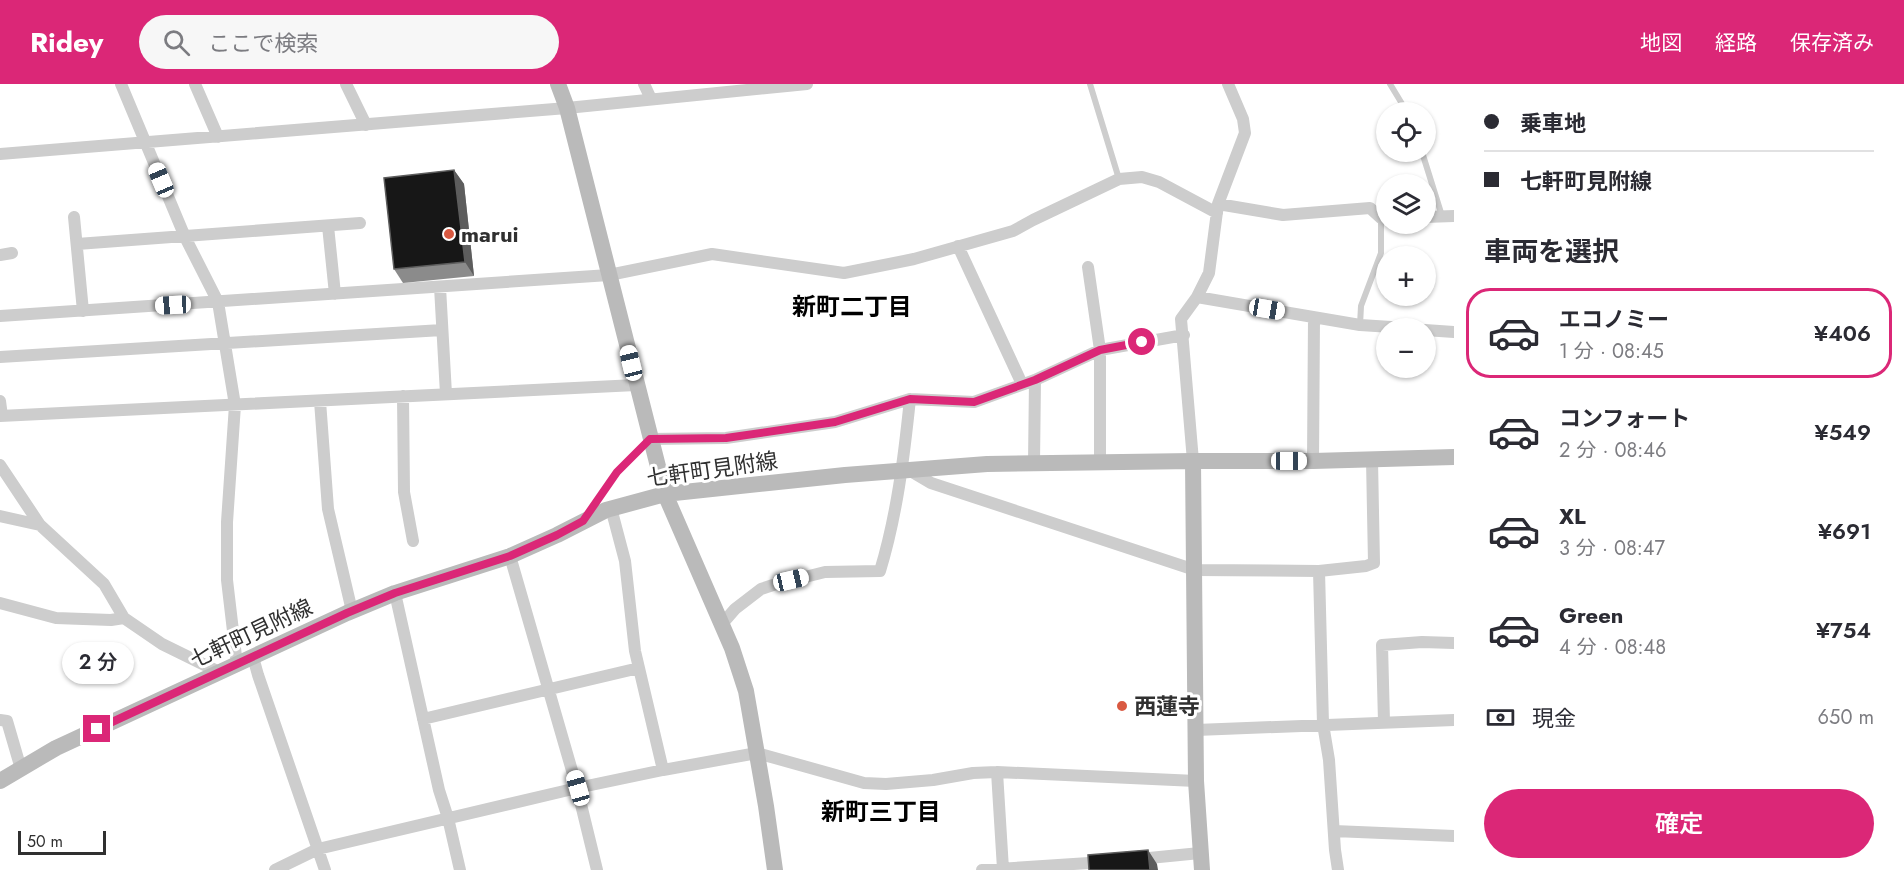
<!DOCTYPE html>
<html lang="ja">
<meta charset="utf-8">
<style>
body{margin:0;font-family:Jost,"Noto Sans JP",sans-serif;background:#f7f7f7;color:#2b2b33;height:100vh;display:flex;flex-direction:column;font-size:22px;white-space:nowrap}
*{box-sizing:border-box;margin:0}
p{font-size:20px;color:#7c7c81}
.icon{flex:none;width:33px;height:33px;fill:none;stroke:currentColor;stroke-width:2;stroke-linecap:round;stroke-linejoin:round}
.map{position:relative;flex:1;overflow:hidden}
.panel{display:flex;flex-direction:column;background:#fff;width:450px}
.panel>*{flex:none}
.top-card{display:grid;align-content:center;height:132px;padding:0 30px;background:#fff}
.controls{position:absolute;left:1376px;top:18px;display:grid;gap:12px}
.controls a{display:grid;place-items:center;width:60px;height:60px;border-radius:50%;background:#fff;box-shadow:0 2px 4px #0004;font-size:30px}
.scale{position:absolute;left:18px;bottom:15px;width:88px;box-sizing:border-box;padding-left:6px;border:3px solid #303030;border-top:0;font-size:16px;line-height:21px;white-space:nowrap;color:#303030;-webkit-text-stroke:4px #fff;paint-order:stroke}
.end{position:absolute;width:27px;height:27px;margin:-14px;border:8px solid #db2777;background:#fff;box-shadow:0 0 0 3px #fff}
.from{border-radius:50%}
.bubble{position:absolute;height:42px;border-radius:21px;background:#fff;box-shadow:0 2px 4px #0004;font-size:20px;font-weight:600;line-height:42px;text-align:center}
.car{position:absolute;width:18px;height:36px;margin:-18px -9px;border-radius:8px;box-shadow:0 0 4px 2px #0007;background:linear-gradient(#fff 24%,#345 0 40%,#fff 0 76%,#345 0 86%,#fff 0)}
.top-card b{display:flex;align-items:center;gap:21px;height:57px;font-size:22px}
.top-card b+b{border-top:2px solid #e1e1e2}
.top-card i{width:15px;height:15px;background:#2b2b33}
ul{padding:0;list-style:none}
li{display:flex;align-items:center;gap:18px;height:90px;margin:0 12px 9px;padding:0 18px;border:3px solid transparent;border-radius:24px}
li div{flex:1}
li b{display:block;font-size:22px}
li em{font-style:normal;font-weight:600}
li.selected{border-color:#db2777}
li>.icon{width:54px;height:54px;stroke-width:1.5}
h2{padding:0 30px;font-size:27px;line-height:72px}
.pay{display:flex;align-items:center;gap:15px;height:66px;padding:0 30px;font-size:22px}
.pay p{margin-inline-start:auto}
.cta{display:flex;gap:12px;margin-top:auto;padding:12px 30px}
.cta a{flex:1;height:69px;border-radius:36px;background:#db2777;color:#fff;font-size:24px;font-weight:600;line-height:69px;text-align:center}
header{display:flex;align-items:center;gap:36px;box-sizing:border-box;height:84px;padding:0 30px;background:#db2777;color:#fff}
header strong{font-size:28px}
nav{display:flex;gap:33px;margin-inline-start:auto;font-size:21px}
.search{width:420px;height:54px;background:#f7f7f7;display:flex;align-items:center;gap:15px;box-sizing:border-box;padding:0 21px;border-radius:33px;color:#7c7c81;font-size:22px}
main{display:flex;flex:1;min-height:0}
.map>svg:first-child{display:block}
.lines{fill:none;stroke-linecap:round;stroke-linejoin:round}
.lane{stroke:#cdcdcd;stroke-width:6}
.street{stroke:#cdcdcd;stroke-width:12}
.secondary{stroke:#bababa;stroke-width:16}
.wall{fill:#8b8b8b}
.shaded-wall{fill:#5d5d5d}
.building{fill:#171717;stroke:#5d5d5d;stroke-width:1.5}
.route{stroke:#db2777;stroke-width:8}
.poi-dot{fill:#d95941;stroke:#fff;stroke-width:2}
.labels{text-anchor:middle;dominant-baseline:central;stroke-width:6;stroke-linejoin:round;paint-order:stroke}
.poi-label{font-size:22px;font-weight:bold;fill:#303030;stroke:#fff;text-anchor:start}
.street-label{font-size:22px;fill:#303030;stroke:#fff}
.neighbourhood-label{font-size:24px;font-weight:bold;fill:#000;stroke:#fff}
</style>
<header>
<strong>Ridey</strong>
<div class="search"><svg class="icon" aria-label="search" viewBox="0 0 24 24"><circle cx="10" cy="10" r="6"/><path d="M15 15l6 6"/></svg>ここで検索</div>
<nav><a>地図</a><a>経路</a><a>保存済み</a></nav>
</header>
<main>
<div class="map">
<svg width="1454" height="786" viewBox="0 0 1454 786">
<rect width="100%" height="100%" fill="#fff"/>
<g class="lines">
<path class="lane" d="M 1090,0 L 1119,95
M 1390,0 L 1407,28
M 1422,68 L 1442,132
M 1360,241 L 1361,222 L 1381,169 L 1381,134
M 589,429 L 617,388 L 649,356"/>
<path class="street" d="M 121,0 L 185,153 L 218,218 L 235,321 L 227,438 L 227,496 L 237,581
M 195,0 L 218,53
M 346,0 L 366,41
M 644,0 L 651,15
M 0,70 L 567,24 L 807,0
M 1218,120 L 1283,131 L 1370,124 L 1381,134 L 1386,134
M 74,133 L 83,227
M 1425,133 L 1454,132
M 328,142 L 335,210
M 77,160 L 360,139
M 958,162 L 1022,300
M 0,171 L 12,169
M 1088,183 L 1100,266 L 1100,378
M 440,203 L 446,310
M 1197,213 L 1360,241 L 1407,244
M 0,232 L 609,191 L 712,170 L 844,189 L 914,175 L 1013,147 L 1033,136 L 1119,95 L 1142,93 L 1159,98 L 1217,129
M 1425,246 L 1454,248
M 0,273 L 442,246
M 403,312 L 404,408 L 413,457
M 0,317 L 2,332
M 320,317 L 328,425 L 352,527
M 0,332 L 636,301
M 650,355 L 726,354 L 835,338 L 910,315 L 974,318 L 1035,296 L 1100,266 L 1184,251
M 1193,377 L 1181,235 L 1197,213 L 1209,189 L 1218,120 L 1245,49 L 1243,35 L 1228,0
M 1313,377 L 1314,234
M 1034,379 L 1035,296
M 0,381 L 40,441 L 104,500 L 124,534 L 162,560 L 221,589
M 909,386 L 931,399 L 1195,486 L 1319,487 L 1366,482 L 1374,479 L 1372,376
M 611,424 L 625,477 L 635,567 L 663,686
M 0,432 L 40,441
M 510,472 L 577,704 L 597,786
M 1319,487 L 1323,640 L 1329,676 L 1335,766 L 1338,786
M 395,509 L 439,706 L 448,734 L 460,786
M 0,519 L 56,534 L 111,536 L 124,534
M 722,540 L 735,525 L 761,505 L 773,501 L 825,488 L 880,487 C 897,431 904,373 910,315
M 253,573 L 258,591 L 325,786
M 423,635 L 639,584
M 0,636 L 7,637 L 21,685
M 1384,638 L 1382,561 L 1422,558 L 1454,559
M 1196,646 L 1454,636
M 997,688 L 1003,785
M 1334,747 L 1454,752
M 1139,775 L 1200,769
M 275,786 L 318,765 L 577,704 L 663,686 L 757,669 L 864,699 L 886,700 L 933,696 L 973,689 L 997,688 L 1196,697
M 982,786 L 1104,778"/>
<path class="secondary" d="M 558,0 L 567,24 L 665,410 L 732,564 L 746,607 L 766,722 L 775,786
M 1193,377 L 1196,697 L 1202,786
M 0,697 L 56,664 L 347,529 L 395,509 L 510,472 L 557,451 L 606,426 L 665,410 L 845,391 L 987,380 L 1193,377 L 1313,377 L 1454,373"/>
</g>
<path class="wall" d="M 454,86 L 464,100 L 474,192 L 403,199 L 394,185 Z"/>
<path class="shaded-wall" d="M 454,86 L 464,100 L 474,192 L 465,178 Z
M 1148,766 L 1157,780 L 1158,786 L 1150,786 Z"/>
<path class="building" d="M 454,86 L 465,178 L 394,185 L 384,94 Z
M 1148,766 L 1150,786 L 1089,786 L 1088,771 Z"/>
<g class="lines">
<path class="route" d="M 97,645 L 347,529 L 395,509 L 510,472 L 557,451 L 583,437 L 617,388 L 650,355 L 726,354 L 835,338 L 910,315 L 974,318 L 1035,296 L 1100,266 L 1142,258"/>
</g>
<g class="poi-dot">
<circle cx="449" cy="150" r="6"/>
<circle cx="1122" cy="622" r="6"/>
</g>
<g class="labels">
<g class="poi-label">
<text x="461" y="150">marui</text>
<text x="1134" y="622">西蓮寺</text>
</g>
<g class="street-label">
<text transform="translate(712 385) rotate(-8)">七軒町見附線</text>
<text transform="translate(251 549) rotate(-25)">七軒町見附線</text>
</g>
<g class="neighbourhood-label">
<text x="852" y="222">新町二丁目</text>
<text x="881" y="727">新町三丁目</text>
</g>
</g>
</svg>
<div class="controls">
<a><svg class="icon" aria-label="locate" viewBox="0 0 24 24"><circle cx="12" cy="12" r="6"/><path d="M12 2v4M12 18v4M2 12h4M18 12h4"/></svg></a>
<a><svg class="icon" aria-label="layers" viewBox="0 0 24 24"><path d="M12 4l9 5-9 5-9-5zM3 14l9 5 9-5"/></svg></a>
<a>+</a>
<a>−</a>
</div>
<div class="scale">50 m</div>
<i class="end from" style="left:1142px;top:258px"></i>
<i class="end" style="left:97px;top:645px"></i>
<div class="bubble" style="left:62px;top:558px;width:72px">2 分</div>
<i class="car" style="left:161px;top:96px;rotate:337deg"></i>
<i class="car" style="left:173px;top:221px;rotate:267deg"></i>
<i class="car" style="left:1267px;top:225px;rotate:100deg"></i>
<i class="car" style="left:631px;top:279px;rotate:346deg"></i>
<i class="car" style="left:1289px;top:377px;rotate:90deg"></i>
<i class="car" style="left:791px;top:496px;rotate:77deg"></i>
<i class="car" style="left:578px;top:704px;rotate:344deg"></i>
</div>
<section class="panel">
<div class="top-card">
<b><i class="from"></i>乗車地</b>
<b><i></i>七軒町見附線</b>
</div>
<h2>車両を選択</h2>
<ul>
<li class="selected"><svg class="icon" aria-label="car" viewBox="0 0 24 24"><path d="M5 17H2v-5l4-1 3-4h7l3 4 3 1v5h-3M9 17h6M6 11h13"/><circle cx="7" cy="17" r="2"/><circle cx="17" cy="17" r="2"/></svg><div><b>エコノミー</b><p>1 分 · 08:45</p></div><em>¥406</em></li>
<li><svg class="icon" aria-label="car" viewBox="0 0 24 24"><path d="M5 17H2v-5l4-1 3-4h7l3 4 3 1v5h-3M9 17h6M6 11h13"/><circle cx="7" cy="17" r="2"/><circle cx="17" cy="17" r="2"/></svg><div><b>コンフォート</b><p>2 分 · 08:46</p></div><em>¥549</em></li>
<li><svg class="icon" aria-label="car" viewBox="0 0 24 24"><path d="M5 17H2v-5l4-1 3-4h7l3 4 3 1v5h-3M9 17h6M6 11h13"/><circle cx="7" cy="17" r="2"/><circle cx="17" cy="17" r="2"/></svg><div><b>XL</b><p>3 分 · 08:47</p></div><em>¥691</em></li>
<li><svg class="icon" aria-label="car" viewBox="0 0 24 24"><path d="M5 17H2v-5l4-1 3-4h7l3 4 3 1v5h-3M9 17h6M6 11h13"/><circle cx="7" cy="17" r="2"/><circle cx="17" cy="17" r="2"/></svg><div><b>Green</b><p>4 分 · 08:48</p></div><em>¥754</em></li>
</ul>
<div class="pay"><svg class="icon" aria-label="cash" viewBox="0 0 24 24"><path d="M3 7h18v10H3z"/><circle cx="12" cy="12" r="2"/></svg>現金<p>650 m</p></div>
<div class="cta"><a>確定</a></div>
</section>
</main>
